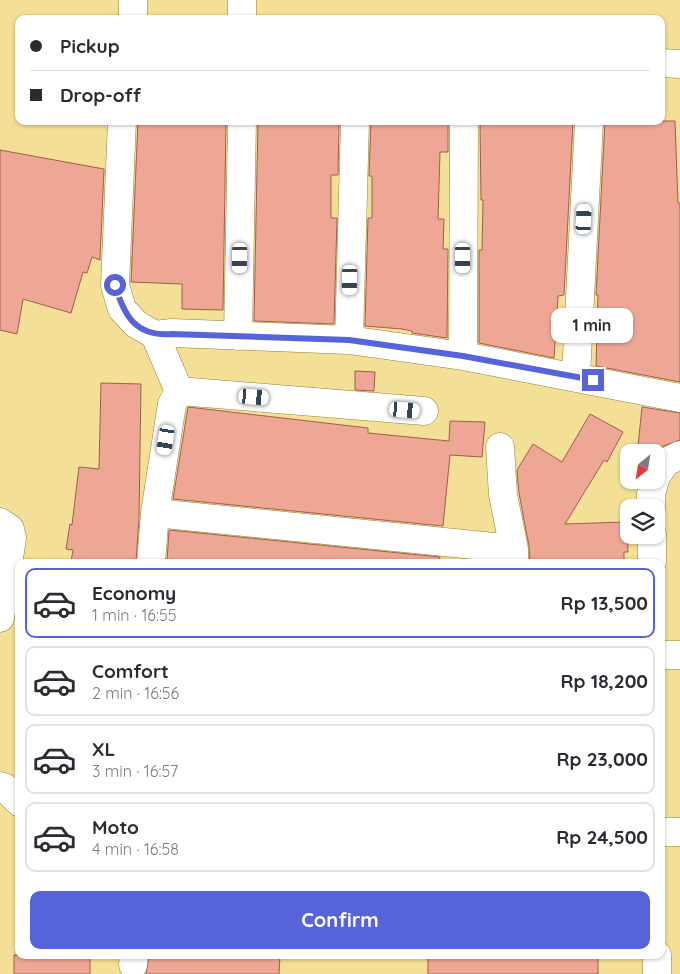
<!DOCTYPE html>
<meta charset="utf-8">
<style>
body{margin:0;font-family:Quicksand,sans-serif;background:#f7f7f7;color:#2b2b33;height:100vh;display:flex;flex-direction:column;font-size:19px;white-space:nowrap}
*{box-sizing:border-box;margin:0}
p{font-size:16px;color:#7c7c81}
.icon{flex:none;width:28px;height:28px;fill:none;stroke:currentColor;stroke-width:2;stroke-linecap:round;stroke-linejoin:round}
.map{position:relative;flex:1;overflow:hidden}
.drawer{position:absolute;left:15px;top:559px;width:650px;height:400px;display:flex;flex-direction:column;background:#fff;border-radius:10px;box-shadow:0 1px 4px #0004}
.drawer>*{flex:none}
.banner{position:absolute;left:15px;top:15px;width:650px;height:110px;border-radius:10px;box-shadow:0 1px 4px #0004;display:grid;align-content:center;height:110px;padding:0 15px;background:#fff}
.needle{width:32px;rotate:210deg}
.buttons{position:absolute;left:620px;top:444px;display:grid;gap:10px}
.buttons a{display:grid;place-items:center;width:45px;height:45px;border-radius:10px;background:#fff;box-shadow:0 1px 4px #0004;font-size:25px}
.end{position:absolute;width:22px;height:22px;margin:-11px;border:6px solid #5663da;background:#fff;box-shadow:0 0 0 2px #fff}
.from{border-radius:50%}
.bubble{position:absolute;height:35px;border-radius:10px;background:#fff;box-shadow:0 1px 4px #0004;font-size:16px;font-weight:700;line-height:35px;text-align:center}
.car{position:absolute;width:15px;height:30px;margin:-15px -8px;border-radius:6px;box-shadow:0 0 4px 1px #0007;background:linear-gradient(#fff 24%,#345 0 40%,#fff 0 76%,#345 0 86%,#fff 0)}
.banner b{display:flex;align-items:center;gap:18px;height:48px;font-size:19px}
.banner b+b{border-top:1px solid #e1e1e2}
.banner i{width:12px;height:12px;background:#2b2b33}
ul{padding:9px 0 0;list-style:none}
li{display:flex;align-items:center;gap:15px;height:70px;margin:0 10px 8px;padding:0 5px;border:2px solid #e1e1e2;border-radius:10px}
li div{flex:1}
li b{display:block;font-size:19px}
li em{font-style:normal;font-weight:700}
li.selected{border-color:#5663da}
li>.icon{width:45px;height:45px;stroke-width:1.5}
.cta{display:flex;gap:10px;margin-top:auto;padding:10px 15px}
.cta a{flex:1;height:58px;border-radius:10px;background:#5663da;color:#fff;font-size:20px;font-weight:700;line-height:58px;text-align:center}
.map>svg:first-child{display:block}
.building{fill:#eea795;stroke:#a25d4d}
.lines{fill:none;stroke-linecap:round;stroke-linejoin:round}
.minor-casing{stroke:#958139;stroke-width:29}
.minor{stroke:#fff;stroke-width:28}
.route{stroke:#5663da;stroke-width:6}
</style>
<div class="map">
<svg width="680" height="974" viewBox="0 0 680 974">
<rect width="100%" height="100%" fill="#f3df95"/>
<path class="building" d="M 138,121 L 226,121 L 223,310 L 182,309 L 182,284 L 131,282 Z
M 258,121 L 339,121 L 338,175 L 331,175 L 331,218 L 337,218 L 334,324 L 254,321 Z
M 371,121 L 448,121 L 448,152 L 440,152 L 438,219 L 444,219 L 443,249 L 448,249 L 447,338 L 412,333 L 412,331 L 402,329 L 365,326 L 368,218 L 372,218 L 372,176 L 369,176 Z
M 480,121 L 573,121 L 564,295 L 558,296 L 554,358 L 479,343 L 479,250 L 482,250 L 483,200 L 481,200 Z
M 605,121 L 675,121 L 678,203 L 680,203 L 680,382 L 596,366 L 598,295 L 596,295 Z
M 0,150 L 104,169 L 100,260 L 92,257 L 87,273 L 83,272 L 71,313 L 23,299 L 17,334 L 0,330 Z
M 355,371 L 375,372 L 374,391 L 355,390 Z
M 101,383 L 141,384 L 139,518 L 136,562 L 71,562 L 73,550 L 66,549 L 70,524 L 72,525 L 79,467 L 99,469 Z
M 188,407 L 368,428 L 368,433 L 449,441 L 450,421 L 485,422 L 482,457 L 450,455 L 443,526 L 173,499 Z
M 642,407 L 680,413 L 680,440 L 661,447 L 638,446 Z
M 590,414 L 623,432 L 607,462 L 604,460 L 565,524 L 627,522 L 628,552 L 624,552 L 624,562 L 530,562 L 529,546 L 519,493 L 517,470 L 533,444 L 562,462 Z
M 169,530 L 440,557 L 439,562 L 167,562 Z
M 14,955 L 90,955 L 90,974 L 14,974 Z
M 149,955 L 280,955 L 279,974 L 146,974 Z
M 428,955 L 598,955 L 598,974 L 428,974 Z"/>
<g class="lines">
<defs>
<path id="minor" d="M 242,0 L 242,19
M 133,19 L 133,0
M 661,63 L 680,64
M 122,121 L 115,285 L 122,309 L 136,324 L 155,335 L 172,333 L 349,340 L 463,356 L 680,398
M 155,335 L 179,391
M 238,336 L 242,121
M 349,340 L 355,121
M 463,356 L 464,121
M 576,376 L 589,121
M 500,447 L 503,495 L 514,549 L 514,562
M 656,476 L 666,462 L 680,455
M 651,508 L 651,494 L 655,480
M 155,513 L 514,549
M 0,522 L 10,529 L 12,538 L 0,618
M 652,535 L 652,562
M 151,562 L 155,513 L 172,404 L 179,391 L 424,411
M 661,655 L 680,655
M 0,786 L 4,787 L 19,802
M 661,832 L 680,832
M 657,955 L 657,974
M 133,965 L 134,955"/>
</defs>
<use href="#minor" class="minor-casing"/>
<use href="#minor" class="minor"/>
</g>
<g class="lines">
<path class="route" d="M 115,285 C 124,316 136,337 172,334 L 349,340 L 463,356 L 593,380"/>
</g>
</svg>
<div class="buttons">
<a><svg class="needle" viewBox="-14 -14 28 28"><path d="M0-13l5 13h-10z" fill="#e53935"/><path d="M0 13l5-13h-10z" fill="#7c7c81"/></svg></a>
<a><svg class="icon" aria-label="layers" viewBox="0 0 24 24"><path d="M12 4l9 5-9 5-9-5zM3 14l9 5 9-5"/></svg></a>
</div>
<i class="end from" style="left:115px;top:285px"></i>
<i class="end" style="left:593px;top:380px"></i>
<div class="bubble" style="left:551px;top:308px;width:82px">1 min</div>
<i class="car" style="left:584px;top:219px;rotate:3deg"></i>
<i class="car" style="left:240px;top:258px;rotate:181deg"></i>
<i class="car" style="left:463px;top:258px;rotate:180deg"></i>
<i class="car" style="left:350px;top:280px;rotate:181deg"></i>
<i class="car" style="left:254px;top:397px;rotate:95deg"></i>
<i class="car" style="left:405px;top:410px;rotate:95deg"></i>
<i class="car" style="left:166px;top:440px;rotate:189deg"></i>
<div class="banner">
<b><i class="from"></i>Pickup</b>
<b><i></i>Drop-off</b>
</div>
<section class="drawer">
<ul>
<li class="selected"><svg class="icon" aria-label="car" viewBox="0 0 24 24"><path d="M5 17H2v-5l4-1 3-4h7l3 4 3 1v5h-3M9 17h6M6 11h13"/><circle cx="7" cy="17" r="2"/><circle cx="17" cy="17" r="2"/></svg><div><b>Economy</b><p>1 min · 16:55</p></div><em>Rp 13,500</em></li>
<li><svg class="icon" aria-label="car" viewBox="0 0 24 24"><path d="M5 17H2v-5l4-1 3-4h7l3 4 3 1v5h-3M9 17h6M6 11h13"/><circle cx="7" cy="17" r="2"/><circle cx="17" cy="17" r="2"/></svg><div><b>Comfort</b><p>2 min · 16:56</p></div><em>Rp 18,200</em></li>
<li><svg class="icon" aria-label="car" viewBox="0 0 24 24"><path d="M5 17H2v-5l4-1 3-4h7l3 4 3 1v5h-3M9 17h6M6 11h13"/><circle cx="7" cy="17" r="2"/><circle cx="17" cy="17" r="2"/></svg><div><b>XL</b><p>3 min · 16:57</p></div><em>Rp 23,000</em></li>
<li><svg class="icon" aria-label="car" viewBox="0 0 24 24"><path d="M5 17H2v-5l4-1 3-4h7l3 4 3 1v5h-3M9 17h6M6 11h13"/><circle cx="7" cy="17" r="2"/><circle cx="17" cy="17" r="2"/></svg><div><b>Moto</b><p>4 min · 16:58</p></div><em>Rp 24,500</em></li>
</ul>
<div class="cta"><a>Confirm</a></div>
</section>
</div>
